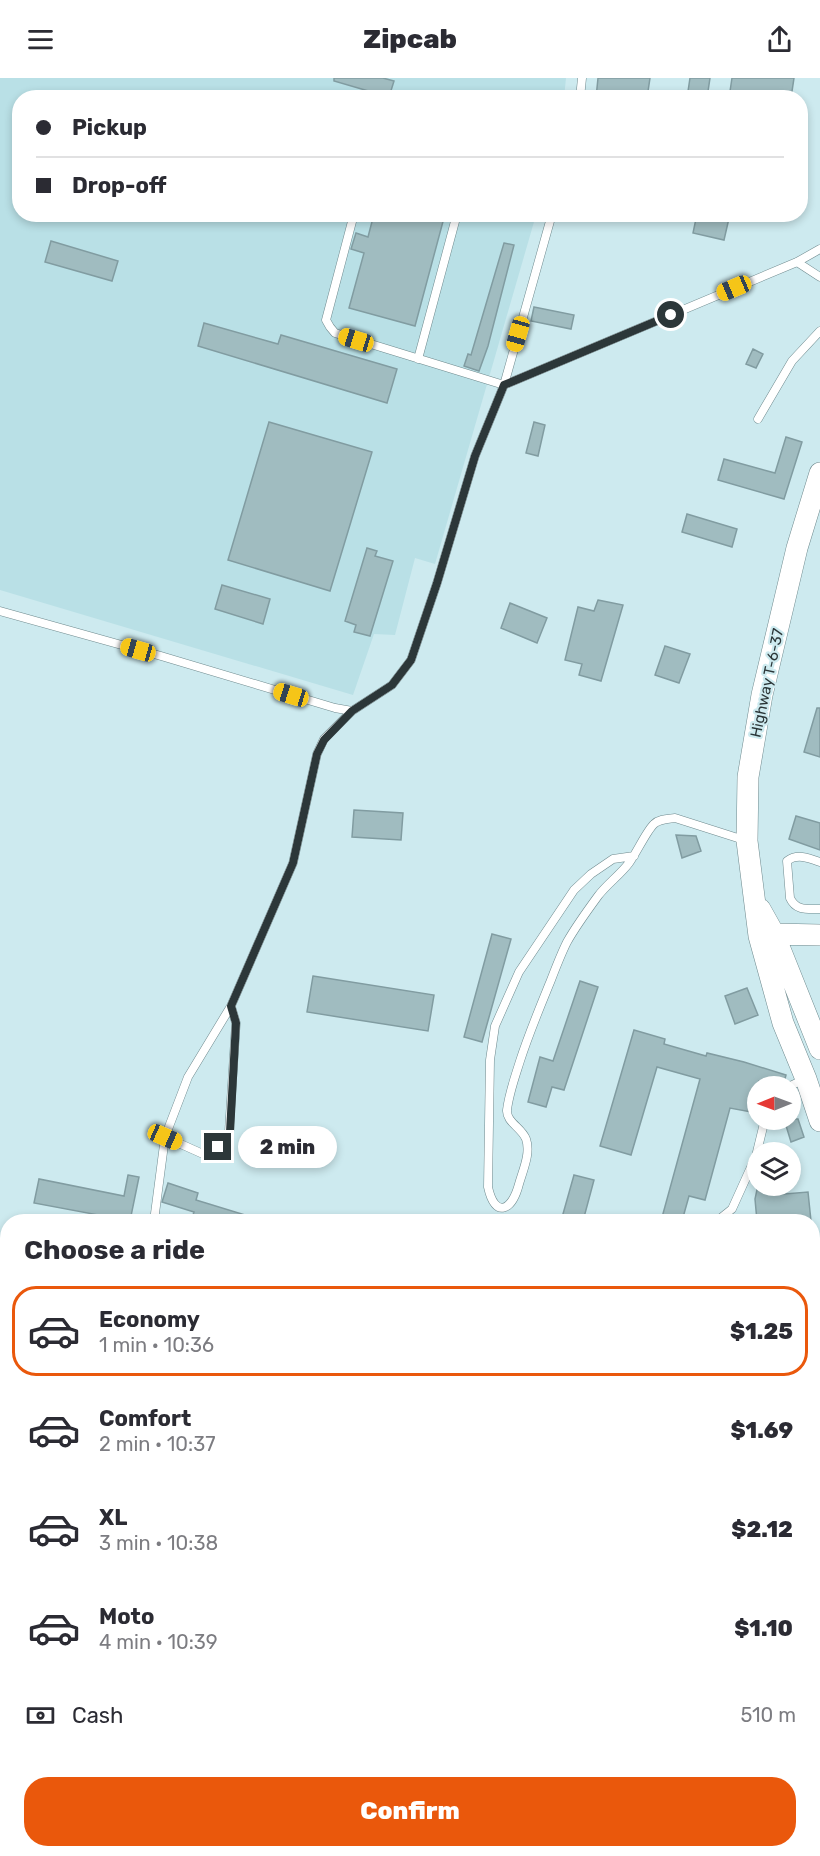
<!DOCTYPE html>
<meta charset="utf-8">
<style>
body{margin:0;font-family:Rubik,sans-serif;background:#f7f7f7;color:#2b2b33;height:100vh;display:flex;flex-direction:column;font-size:22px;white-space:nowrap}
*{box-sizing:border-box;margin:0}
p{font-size:20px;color:#7c7c81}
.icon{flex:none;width:33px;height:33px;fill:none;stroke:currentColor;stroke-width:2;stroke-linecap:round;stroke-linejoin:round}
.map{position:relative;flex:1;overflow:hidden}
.details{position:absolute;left:0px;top:1136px;width:820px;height:644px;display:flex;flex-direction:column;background:#fff;border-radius:24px 24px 0 0;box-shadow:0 3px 9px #0003}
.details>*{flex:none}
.top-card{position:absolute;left:12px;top:12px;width:796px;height:132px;border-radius:24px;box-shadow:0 3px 9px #0003;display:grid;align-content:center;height:132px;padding:0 24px;background:#fff}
.needle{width:39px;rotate:269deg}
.tools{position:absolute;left:747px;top:998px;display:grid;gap:12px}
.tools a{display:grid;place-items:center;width:54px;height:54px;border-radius:50%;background:#fff;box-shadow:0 3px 9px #0003;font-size:30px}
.end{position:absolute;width:27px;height:27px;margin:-14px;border:8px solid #2c3739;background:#fff;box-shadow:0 0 0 3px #fff}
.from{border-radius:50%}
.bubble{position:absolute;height:42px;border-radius:21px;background:#fff;box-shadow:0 3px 9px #0003;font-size:20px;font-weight:800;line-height:42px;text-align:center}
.car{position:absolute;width:18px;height:36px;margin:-18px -9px;border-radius:8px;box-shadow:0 0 4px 2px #0007;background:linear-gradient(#f5c518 24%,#345 0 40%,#f5c518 0 76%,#345 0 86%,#f5c518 0)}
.top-card b{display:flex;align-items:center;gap:21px;height:57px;font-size:22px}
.top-card b+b{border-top:2px solid #e1e1e2}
.top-card i{width:15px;height:15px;background:#2b2b33}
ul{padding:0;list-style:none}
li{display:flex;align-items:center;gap:18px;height:90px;margin:0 12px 9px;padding:0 12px;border:3px solid transparent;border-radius:24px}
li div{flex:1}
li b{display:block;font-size:22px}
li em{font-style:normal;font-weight:800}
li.current{border-color:#ea580c}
li>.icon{width:54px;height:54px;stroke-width:1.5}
h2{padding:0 24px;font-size:27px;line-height:72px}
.pay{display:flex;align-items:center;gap:15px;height:66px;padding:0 24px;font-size:22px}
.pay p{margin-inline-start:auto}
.button{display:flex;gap:12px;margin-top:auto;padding:12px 24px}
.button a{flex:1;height:69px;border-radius:24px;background:#ea580c;color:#fff;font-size:24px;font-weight:800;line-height:69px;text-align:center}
header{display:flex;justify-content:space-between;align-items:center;height:78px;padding:0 24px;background:#fff;font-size:27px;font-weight:800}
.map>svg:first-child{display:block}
.built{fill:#b9e0e6}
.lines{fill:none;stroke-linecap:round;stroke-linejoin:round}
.stream{stroke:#47c0d2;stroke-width:4}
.building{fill:#a0bcc0;stroke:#819ca1;stroke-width:1.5}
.lane-casing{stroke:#6f8a8e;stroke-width:9}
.secondary-casing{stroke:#6f8a8e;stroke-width:22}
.lane{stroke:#fff;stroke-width:8}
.secondary{stroke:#fff;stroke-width:21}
.route{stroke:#2c3739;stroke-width:8}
.labels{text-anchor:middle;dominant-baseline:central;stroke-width:4.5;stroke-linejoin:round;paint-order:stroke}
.street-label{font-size:15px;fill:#2c3739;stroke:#cdeaef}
</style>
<header><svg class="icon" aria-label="menu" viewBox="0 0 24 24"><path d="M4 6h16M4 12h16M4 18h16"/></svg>Zipcab<svg class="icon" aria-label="share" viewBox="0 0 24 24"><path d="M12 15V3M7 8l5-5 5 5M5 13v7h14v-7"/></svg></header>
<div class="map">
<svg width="820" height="1778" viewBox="0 0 820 1778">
<rect width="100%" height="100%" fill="#cdeaef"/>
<path class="built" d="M 0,0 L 566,0 L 564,20 L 20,20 L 20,136 L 536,137 L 435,486 L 415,480 L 395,557 L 374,556 L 353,617 L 0,512 Z"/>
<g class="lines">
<path class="stream" d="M 813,1716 L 820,1711
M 772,1778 L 780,1772"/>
</g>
<path class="building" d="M 334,0 L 383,0 L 394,3 L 389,19 L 334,3 Z
M 598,0 L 650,0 L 647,20 L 596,20 Z
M 690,0 L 710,0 L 707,20 L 687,20 Z
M 732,0 L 794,0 L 791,20 L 729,20 Z
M 374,136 L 445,136 L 415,248 L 349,230 L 364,175 L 351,171 L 356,155 L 368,159 Z
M 697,136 L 730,136 L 724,162 L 693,155 Z
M 51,163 L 118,183 L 112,203 L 45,184 Z
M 504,165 L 514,167 L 488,268 L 479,293 L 464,288 L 468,276 L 471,277 Z
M 534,229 L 574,237 L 571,251 L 531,243 Z
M 204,245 L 278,266 L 281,257 L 397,291 L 387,325 L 198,268 Z
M 753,271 L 763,276 L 756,290 L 746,286 Z
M 269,344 L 372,374 L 330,513 L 228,482 Z
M 534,344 L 545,347 L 538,378 L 526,375 Z
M 786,359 L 802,364 L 784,421 L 718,402 L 724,381 L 775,395 Z
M 687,436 L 737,451 L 732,469 L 682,454 Z
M 367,470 L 377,473 L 375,478 L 393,483 L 370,558 L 354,554 L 356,547 L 345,543 Z
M 222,507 L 270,521 L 263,546 L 215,531 Z
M 598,522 L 623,527 L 601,603 L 579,597 L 582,586 L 565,582 L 578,529 L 594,533 Z
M 510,525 L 547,540 L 537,565 L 501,550 Z
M 665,568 L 690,576 L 679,605 L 655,597 Z
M 817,630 L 820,630 L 820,679 L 804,674 Z
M 354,732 L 403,735 L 401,762 L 352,759 Z
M 796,738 L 820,745 L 820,772 L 789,761 Z
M 676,757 L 696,758 L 701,773 L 682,780 Z
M 492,856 L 511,861 L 482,964 L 464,959 Z
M 313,898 L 434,917 L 428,953 L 307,934 Z
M 580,903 L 598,909 L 564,1012 L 552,1009 L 546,1029 L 528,1024 L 540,979 L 553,983 Z
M 747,910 L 758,937 L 735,946 L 725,918 Z
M 634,952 L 665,961 L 664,966 L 706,978 L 707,975 L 744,984 L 786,997 L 783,1008 L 776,1008 L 759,1003 L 751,1034 L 730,1030 L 705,1122 L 689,1118 L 682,1143 L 661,1143 L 700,1001 L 657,989 L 631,1077 L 600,1068 Z
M 784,1041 L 798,1041 L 804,1059 L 791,1064 Z
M 128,1097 L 139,1099 L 130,1143 L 34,1125 L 39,1101 L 124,1118 Z
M 574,1097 L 594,1102 L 583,1143 L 561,1143 Z
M 168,1105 L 198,1115 L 196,1122 L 255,1140 L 255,1143 L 191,1143 L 194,1134 L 162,1124 Z
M 758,1107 L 775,1107 L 773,1117 L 808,1114 L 811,1143 L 757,1143 L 755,1121 Z"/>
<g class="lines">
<defs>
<path id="lane" d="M 580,20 L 582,0
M 552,136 L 504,307 L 797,184 L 820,171
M 797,184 L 820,199
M 418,281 L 457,136
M 758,341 L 792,283 L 820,253
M 0,533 L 161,578 L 335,630 L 352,633 L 392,607 L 411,582 L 437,505 L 475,378 L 504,307 L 335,255 L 330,249 L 326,242 L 354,136
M 634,778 L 613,781 L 591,796 L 574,812 L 519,894 L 495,948 L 490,982 L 488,1109 C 495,1141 512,1133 519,1106 C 523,1092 531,1075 526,1061 C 522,1050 506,1044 507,1032 C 509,1015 515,999 520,983 C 529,955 540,929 551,902 C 556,889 561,876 567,864 C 576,848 587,833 598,818 C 607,806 620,797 629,785 C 636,776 647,752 654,746 C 659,741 668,741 675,740 L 744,762
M 820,784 C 809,780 797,775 787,783 L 790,820 C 796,833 807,831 820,831
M 231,928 L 236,945 L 229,1054 L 211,1075 L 203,1076 L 165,1059 L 188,999 L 231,928 L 293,785 L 317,676 L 324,661 L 352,633
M 790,1008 L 805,1001
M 154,1143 L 165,1059
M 717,1143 L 732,1131 L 756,1078 L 765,1041
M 813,1196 L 820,1177
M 459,1778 L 461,1772"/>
<path id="secondary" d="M 820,395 L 797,470 L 762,617 L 748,699 L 747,763 L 759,858 L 783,945 L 806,1001 L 820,1043
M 760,831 L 774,856 L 820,971
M 762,857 L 774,856 L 820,857
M 813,1517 L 820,1503
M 813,1560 L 820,1549
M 639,1778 L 643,1772
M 669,1778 L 674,1772"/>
</defs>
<use href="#lane" class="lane-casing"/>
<use href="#secondary" class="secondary-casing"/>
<use href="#lane" class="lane"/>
<use href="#secondary" class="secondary"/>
</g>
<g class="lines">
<path class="route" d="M 218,1069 L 230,1054 L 236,945 L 231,928 L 293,785 L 317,676 L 324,662 L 352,633 L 392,607 L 411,582 L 437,505 L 475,378 L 504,307 L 671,237"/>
</g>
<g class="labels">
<g class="street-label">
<text transform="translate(767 605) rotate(-78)">Highway T-6-37</text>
</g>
</g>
</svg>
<div class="tools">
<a><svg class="needle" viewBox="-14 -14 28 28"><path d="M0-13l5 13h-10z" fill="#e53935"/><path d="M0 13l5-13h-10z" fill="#7c7c81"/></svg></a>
<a><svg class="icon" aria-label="layers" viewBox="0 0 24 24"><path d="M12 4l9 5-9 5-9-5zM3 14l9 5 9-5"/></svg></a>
</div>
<i class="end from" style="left:671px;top:237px"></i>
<i class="end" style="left:218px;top:1069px"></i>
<div class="bubble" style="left:238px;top:1048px;width:99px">2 min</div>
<i class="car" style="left:734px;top:210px;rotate:247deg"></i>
<i class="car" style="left:518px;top:256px;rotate:196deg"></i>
<i class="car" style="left:356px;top:262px;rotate:287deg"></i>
<i class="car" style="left:138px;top:572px;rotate:286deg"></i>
<i class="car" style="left:291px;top:617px;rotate:287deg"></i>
<i class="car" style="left:165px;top:1059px;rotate:114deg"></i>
<div class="top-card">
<b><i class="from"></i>Pickup</b>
<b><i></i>Drop-off</b>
</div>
<section class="details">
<h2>Choose a ride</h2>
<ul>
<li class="current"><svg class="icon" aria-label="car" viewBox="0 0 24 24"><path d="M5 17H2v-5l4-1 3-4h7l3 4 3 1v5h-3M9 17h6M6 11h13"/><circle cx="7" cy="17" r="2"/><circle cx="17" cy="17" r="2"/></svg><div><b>Economy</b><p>1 min · 10:36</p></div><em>$1.25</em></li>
<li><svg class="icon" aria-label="car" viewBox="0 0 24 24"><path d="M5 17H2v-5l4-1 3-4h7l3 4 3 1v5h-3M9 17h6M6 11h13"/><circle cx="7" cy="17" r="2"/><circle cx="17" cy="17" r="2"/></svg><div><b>Comfort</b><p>2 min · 10:37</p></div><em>$1.69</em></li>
<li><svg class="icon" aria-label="car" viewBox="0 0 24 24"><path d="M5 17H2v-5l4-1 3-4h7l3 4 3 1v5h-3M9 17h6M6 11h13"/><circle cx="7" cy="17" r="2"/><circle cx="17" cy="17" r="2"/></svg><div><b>XL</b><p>3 min · 10:38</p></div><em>$2.12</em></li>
<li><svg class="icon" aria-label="car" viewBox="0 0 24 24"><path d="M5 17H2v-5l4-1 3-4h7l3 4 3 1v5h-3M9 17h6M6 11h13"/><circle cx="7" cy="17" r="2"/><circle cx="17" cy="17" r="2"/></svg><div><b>Moto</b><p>4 min · 10:39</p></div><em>$1.10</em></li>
</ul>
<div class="pay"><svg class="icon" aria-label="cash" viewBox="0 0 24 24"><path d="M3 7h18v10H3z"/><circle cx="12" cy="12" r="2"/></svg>Cash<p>510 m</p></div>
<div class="button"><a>Confirm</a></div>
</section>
</div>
